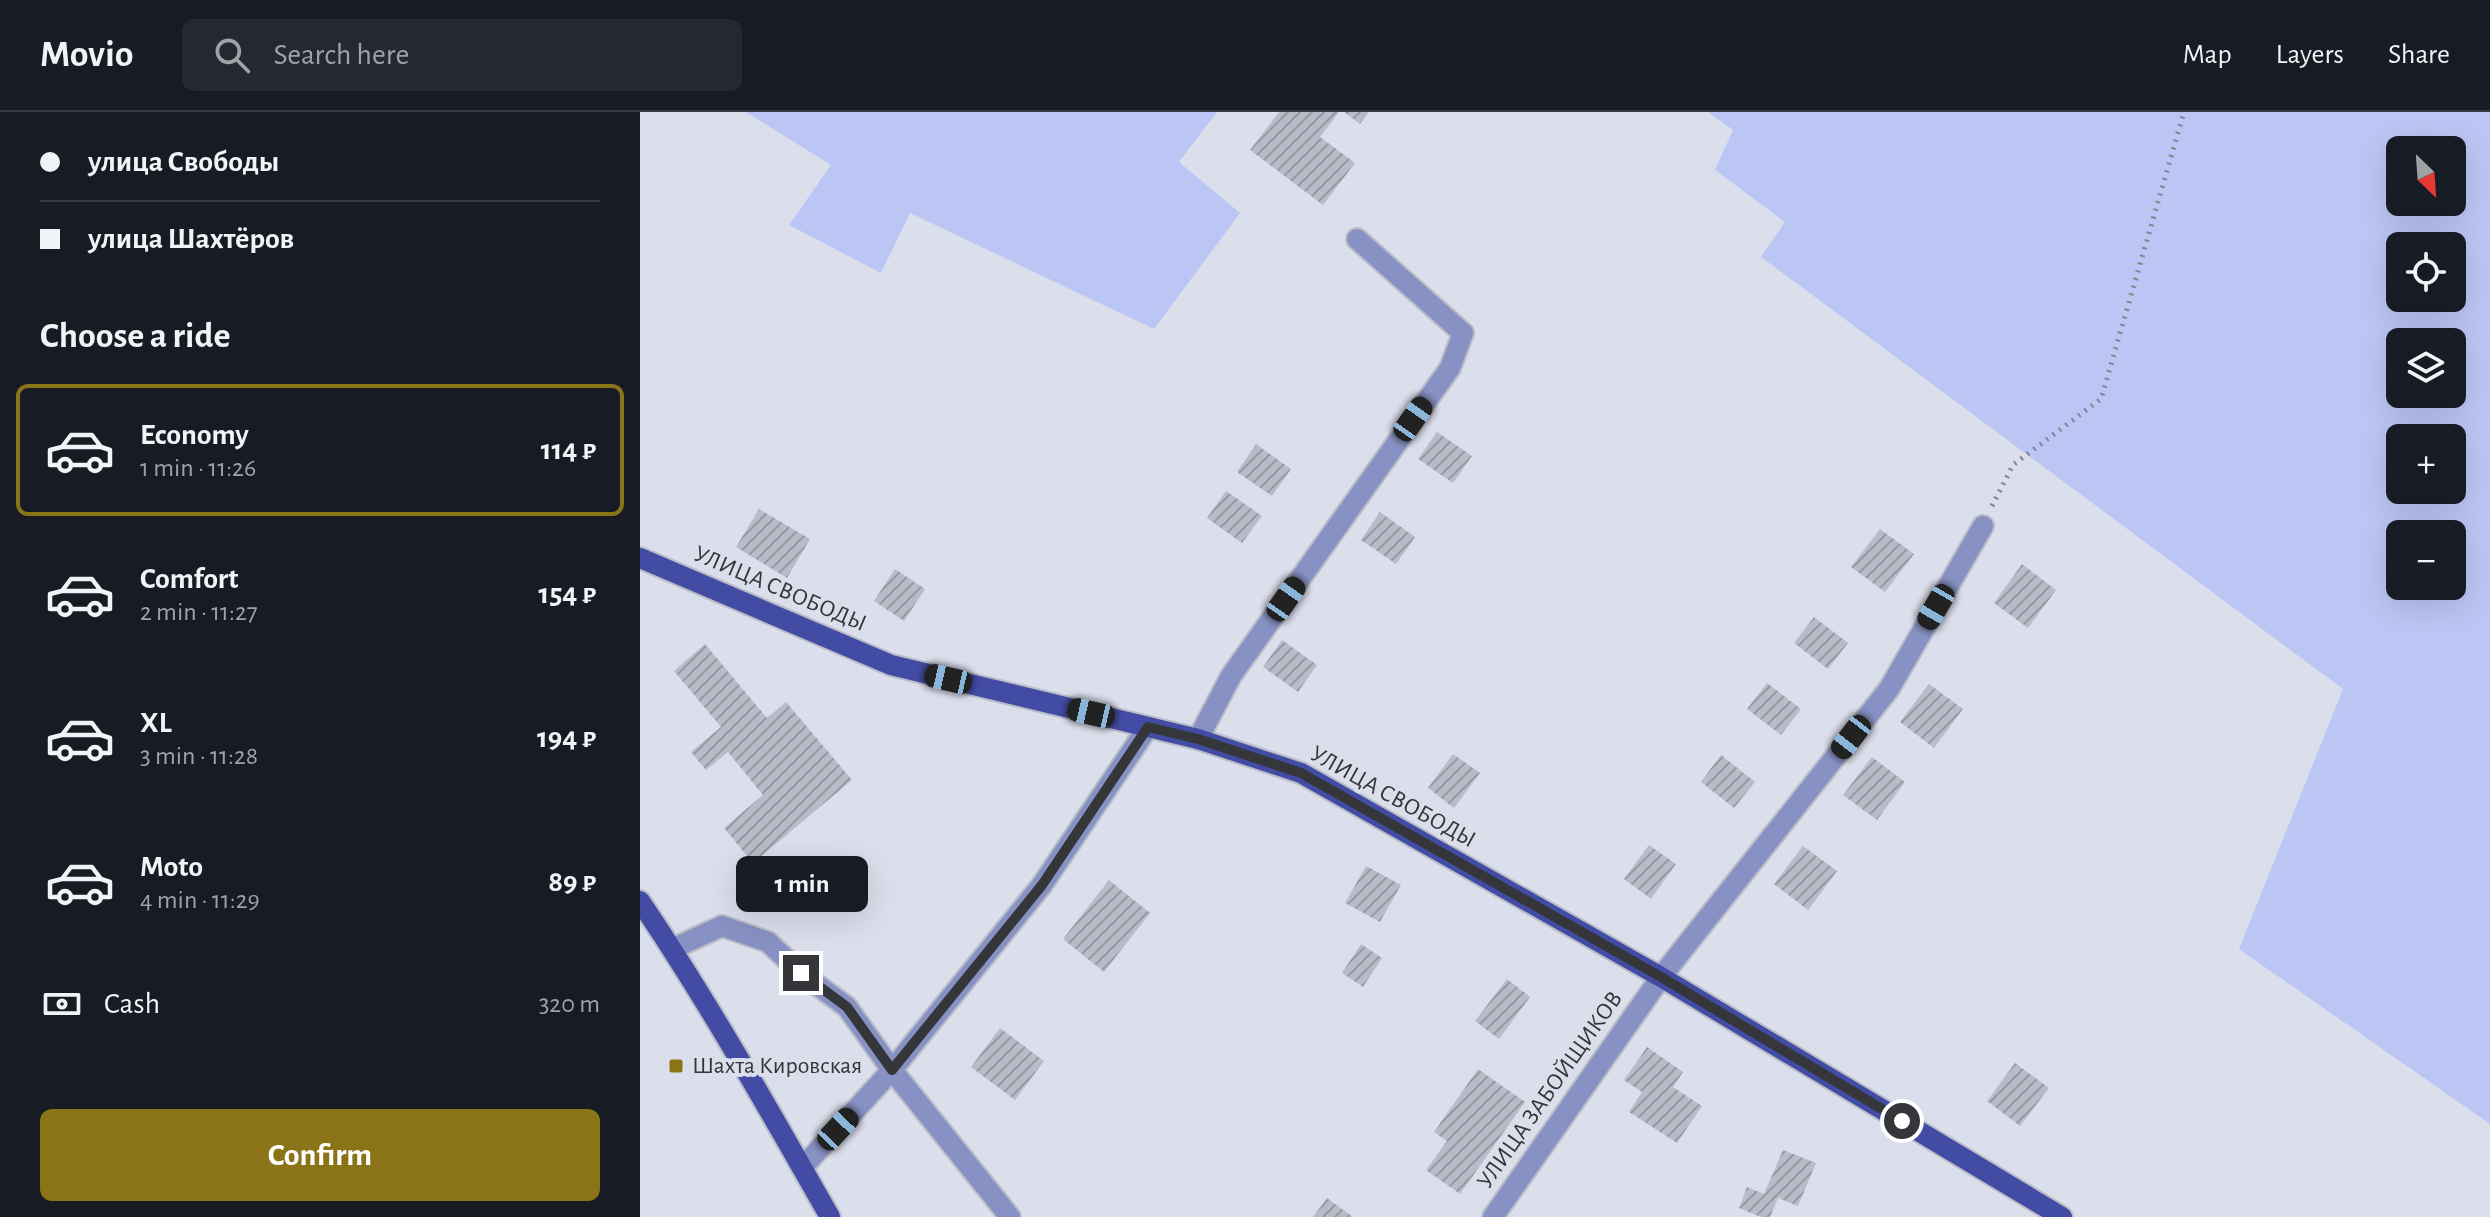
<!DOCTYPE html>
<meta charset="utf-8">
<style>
body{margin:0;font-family:"Alegreya Sans",sans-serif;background:#242831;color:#f1f3f6;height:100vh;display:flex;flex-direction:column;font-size:30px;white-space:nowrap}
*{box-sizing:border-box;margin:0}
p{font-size:26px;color:#9ea1a6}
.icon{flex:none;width:44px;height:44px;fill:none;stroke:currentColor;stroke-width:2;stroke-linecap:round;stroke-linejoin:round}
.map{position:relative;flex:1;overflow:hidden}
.side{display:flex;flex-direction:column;background:#171b24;width:640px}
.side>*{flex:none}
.guide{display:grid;align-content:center;height:176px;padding:0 40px;background:#171b24}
.needle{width:52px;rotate:155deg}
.controls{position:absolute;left:1746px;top:24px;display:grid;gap:16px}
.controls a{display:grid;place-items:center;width:80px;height:80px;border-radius:12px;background:#171b24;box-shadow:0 8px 32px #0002;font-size:40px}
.end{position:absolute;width:36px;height:36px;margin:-18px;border:10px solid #34363a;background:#fff;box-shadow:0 0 0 4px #fff}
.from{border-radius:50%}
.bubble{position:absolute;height:56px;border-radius:12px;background:#171b24;box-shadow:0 8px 32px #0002;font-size:26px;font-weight:700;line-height:56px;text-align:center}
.car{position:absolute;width:24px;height:48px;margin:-24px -12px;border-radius:10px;box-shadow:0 0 6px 2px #0007;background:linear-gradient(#222 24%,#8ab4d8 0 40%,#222 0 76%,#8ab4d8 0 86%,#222 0)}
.guide b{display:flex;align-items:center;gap:28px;height:76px;font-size:30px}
.guide b+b{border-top:2px solid #363941}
.guide i{width:20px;height:20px;background:#f1f3f6}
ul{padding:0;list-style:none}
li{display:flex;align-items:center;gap:24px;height:132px;margin:0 16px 12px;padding:0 24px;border:4px solid transparent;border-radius:12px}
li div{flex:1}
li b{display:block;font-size:30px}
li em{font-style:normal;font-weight:700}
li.selected{border-color:#8a7417}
li>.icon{width:72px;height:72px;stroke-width:1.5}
h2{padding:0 40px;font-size:36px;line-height:96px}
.pay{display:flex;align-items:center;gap:20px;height:88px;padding:0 40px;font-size:30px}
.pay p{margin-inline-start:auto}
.button{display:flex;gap:16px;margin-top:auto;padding:16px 40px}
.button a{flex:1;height:92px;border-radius:12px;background:#8a7417;color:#fff;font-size:32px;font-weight:700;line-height:92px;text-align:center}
header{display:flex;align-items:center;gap:48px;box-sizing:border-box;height:112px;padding:0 40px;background:#171b24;border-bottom:2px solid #363941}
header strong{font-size:38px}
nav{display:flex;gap:44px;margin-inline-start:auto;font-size:28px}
.search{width:560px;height:72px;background:#242831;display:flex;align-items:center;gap:20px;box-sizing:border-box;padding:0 28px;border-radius:12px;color:#9ea1a6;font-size:30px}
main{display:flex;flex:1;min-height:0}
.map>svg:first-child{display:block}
.green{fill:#bbc6f4;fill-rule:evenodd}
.building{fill:url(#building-hatch)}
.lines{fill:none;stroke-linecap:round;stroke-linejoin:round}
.minor-casing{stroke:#babcc8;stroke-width:24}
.major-casing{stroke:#babcc8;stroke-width:24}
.path{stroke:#83868e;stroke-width:5;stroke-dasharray:2 6;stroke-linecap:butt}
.minor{stroke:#8791c3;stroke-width:20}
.major{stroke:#434ca4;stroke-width:20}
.route{stroke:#34363a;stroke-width:10}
.poi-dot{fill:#8a7417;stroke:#dbdeeb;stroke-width:3}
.labels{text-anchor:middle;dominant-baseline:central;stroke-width:8;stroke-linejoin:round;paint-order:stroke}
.street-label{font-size:24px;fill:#34363a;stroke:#dbdeeb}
.poi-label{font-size:24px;fill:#34363a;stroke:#dbdeeb;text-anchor:start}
</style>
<header>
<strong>Movio</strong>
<div class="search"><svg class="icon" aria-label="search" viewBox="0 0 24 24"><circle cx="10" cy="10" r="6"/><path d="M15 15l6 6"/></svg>Search here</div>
<nav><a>Map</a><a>Layers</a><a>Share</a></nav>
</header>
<main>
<section class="side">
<div class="guide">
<b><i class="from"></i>улица Свободы</b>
<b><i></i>улица Шахтёров</b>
</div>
<h2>Choose a ride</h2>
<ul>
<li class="selected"><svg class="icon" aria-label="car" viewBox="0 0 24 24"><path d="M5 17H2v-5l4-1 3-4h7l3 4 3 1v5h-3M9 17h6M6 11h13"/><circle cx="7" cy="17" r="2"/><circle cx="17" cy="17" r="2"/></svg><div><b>Economy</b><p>1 min · 11:26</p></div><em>114 ₽</em></li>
<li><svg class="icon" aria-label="car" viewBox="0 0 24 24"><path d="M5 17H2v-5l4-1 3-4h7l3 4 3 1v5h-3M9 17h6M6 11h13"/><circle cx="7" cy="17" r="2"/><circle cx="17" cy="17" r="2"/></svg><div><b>Comfort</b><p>2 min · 11:27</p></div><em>154 ₽</em></li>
<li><svg class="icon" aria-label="car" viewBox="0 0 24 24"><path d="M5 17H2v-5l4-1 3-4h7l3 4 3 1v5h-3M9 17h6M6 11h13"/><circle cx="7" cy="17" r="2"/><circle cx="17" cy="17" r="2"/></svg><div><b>XL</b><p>3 min · 11:28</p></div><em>194 ₽</em></li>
<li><svg class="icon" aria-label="car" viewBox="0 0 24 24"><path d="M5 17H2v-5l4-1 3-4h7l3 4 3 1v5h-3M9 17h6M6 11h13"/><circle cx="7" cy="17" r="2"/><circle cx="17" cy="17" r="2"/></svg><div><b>Moto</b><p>4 min · 11:29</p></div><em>89 ₽</em></li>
</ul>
<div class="pay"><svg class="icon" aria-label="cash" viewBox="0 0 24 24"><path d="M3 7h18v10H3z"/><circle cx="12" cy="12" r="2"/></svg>Cash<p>320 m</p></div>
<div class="button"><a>Confirm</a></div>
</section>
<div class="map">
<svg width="1850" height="1105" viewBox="0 0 1850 1105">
<defs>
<pattern id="building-hatch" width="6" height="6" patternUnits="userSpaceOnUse" patternTransform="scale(2)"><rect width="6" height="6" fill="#b9bcc8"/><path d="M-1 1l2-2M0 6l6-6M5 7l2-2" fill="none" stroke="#979aa3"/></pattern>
</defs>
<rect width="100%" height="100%" fill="#dbdeeb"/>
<path class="green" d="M 106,0 L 577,0 L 539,50 L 600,101 L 514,217 L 270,101 L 241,161 L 149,113 L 191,53 Z
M 1068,0 L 1850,0 L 1850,1012 L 1599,837 L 1703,577 L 1121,145 L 1145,110 L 1075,58 L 1093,18 ZM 1760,38 L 1812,38 L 1812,90 L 1760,90 ZM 1760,134 L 1812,134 L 1812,186 L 1760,186 ZM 1760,230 L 1812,230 L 1812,282 L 1760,282 ZM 1760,326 L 1812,326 L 1812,378 L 1760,378 ZM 1760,422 L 1812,422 L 1812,474 L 1760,474 Z"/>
<path class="building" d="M 639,0 L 699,0 L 680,25 L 715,51 L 683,93 L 610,38 Z
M 704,0 L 729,0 L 720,12 Z
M 797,320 L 832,344 L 813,371 L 778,347 Z
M 616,332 L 651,357 L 632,384 L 597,360 Z
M 586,379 L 622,404 L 602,431 L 567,406 Z
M 119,397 L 170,427 L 147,466 L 96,435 Z
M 740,400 L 775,425 L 756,452 L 721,428 Z
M 1240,417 L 1274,442 L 1245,480 L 1211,455 Z
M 1382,452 L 1416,478 L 1388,516 L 1354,491 Z
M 255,457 L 285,477 L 264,509 L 234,489 Z
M 1174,505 L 1208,531 L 1188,557 L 1154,531 Z
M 642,528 L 677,553 L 658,580 L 623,555 Z
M 65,532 L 127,606 L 146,590 L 212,668 L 113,751 L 84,716 L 123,683 L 88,640 L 66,658 L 51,640 L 81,615 L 34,559 Z
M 1127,571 L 1161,597 L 1141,623 L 1107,597 Z
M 1289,572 L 1323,597 L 1294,636 L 1260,610 Z
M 813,642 L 840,661 L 814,696 L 788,676 Z
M 1081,643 L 1115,670 L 1094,696 L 1061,670 Z
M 1232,645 L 1265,670 L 1237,708 L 1203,683 Z
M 1009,733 L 1036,752 L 1011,787 L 984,767 Z
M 1163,734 L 1197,759 L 1168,798 L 1134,772 Z
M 726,754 L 761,773 L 740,810 L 705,791 Z
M 469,768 L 510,801 L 464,860 L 423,827 Z
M 721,832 L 742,846 L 723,875 L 702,861 Z
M 867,867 L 890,885 L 859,927 L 835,909 Z
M 360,916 L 404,949 L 375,988 L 331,955 Z
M 1007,935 L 1043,960 L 1033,975 L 1062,994 L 1037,1031 L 989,1000 L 1002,980 L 984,968 Z
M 1375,951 L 1409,976 L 1380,1014 L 1347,989 Z
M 838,957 L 885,990 L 820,1082 L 786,1058 L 807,1029 L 794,1020 Z
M 1143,1038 L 1176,1051 L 1158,1094 L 1138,1086 L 1130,1105 L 1121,1105 L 1099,1096 L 1107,1075 L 1124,1082 Z
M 687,1086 L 713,1105 L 673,1105 Z"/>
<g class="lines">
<defs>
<path id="minor" d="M 558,627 L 591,564 L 810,256 L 823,221 L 717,127
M 32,837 L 82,814 L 128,830 L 161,861 L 207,895 L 252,958 L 370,1105
M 162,1056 L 252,958 L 402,773 L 508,615
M 853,1105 L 1021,865 L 1249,577 L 1343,414"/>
<path id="major" d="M 0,446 L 251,553 L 558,627 L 661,661 L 1021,865 L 1422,1105
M 0,789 C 69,891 129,998 190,1105"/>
</defs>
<use href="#minor" class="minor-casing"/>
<use href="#major" class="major-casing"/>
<path class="path" d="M 1352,394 L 1373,353 L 1461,287 L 1544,0"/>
<use href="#minor" class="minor"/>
<use href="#major" class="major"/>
</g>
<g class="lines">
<path class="route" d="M 161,861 L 207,895 L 252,958 L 402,773 L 508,615 L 558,627 L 661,661 L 1021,865 L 1262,1009"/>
</g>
<rect class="poi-dot" x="28" y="946" width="16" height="16" rx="4"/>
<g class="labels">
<g class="street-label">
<text transform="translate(140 477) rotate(23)">УЛИЦА СВОБОДЫ</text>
<text transform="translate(753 685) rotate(29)">УЛИЦА СВОБОДЫ</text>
<text transform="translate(910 978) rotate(-55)">УЛИЦА ЗАБОЙЩИКОВ</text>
</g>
<g class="poi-label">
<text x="52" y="954">Шахта Кировская</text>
</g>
</g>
</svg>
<div class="controls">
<a><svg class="needle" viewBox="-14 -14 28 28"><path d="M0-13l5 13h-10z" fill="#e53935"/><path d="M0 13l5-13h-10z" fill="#9ea1a6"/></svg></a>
<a><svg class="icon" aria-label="locate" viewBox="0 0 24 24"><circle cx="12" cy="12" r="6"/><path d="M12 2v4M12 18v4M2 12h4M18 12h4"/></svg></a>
<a><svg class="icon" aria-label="layers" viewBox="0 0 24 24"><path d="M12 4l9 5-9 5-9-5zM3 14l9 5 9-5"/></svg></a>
<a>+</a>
<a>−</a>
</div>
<i class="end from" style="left:1262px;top:1009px"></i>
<i class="end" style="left:161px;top:861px"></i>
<div class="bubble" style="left:96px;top:744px;width:132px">1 min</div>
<i class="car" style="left:773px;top:307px;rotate:35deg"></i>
<i class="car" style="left:646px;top:487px;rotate:35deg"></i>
<i class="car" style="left:1296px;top:495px;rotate:210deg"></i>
<i class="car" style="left:308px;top:567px;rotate:283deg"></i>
<i class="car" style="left:451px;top:601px;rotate:283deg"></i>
<i class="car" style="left:1211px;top:625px;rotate:218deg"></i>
<i class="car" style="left:198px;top:1017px;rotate:43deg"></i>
</div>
</main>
